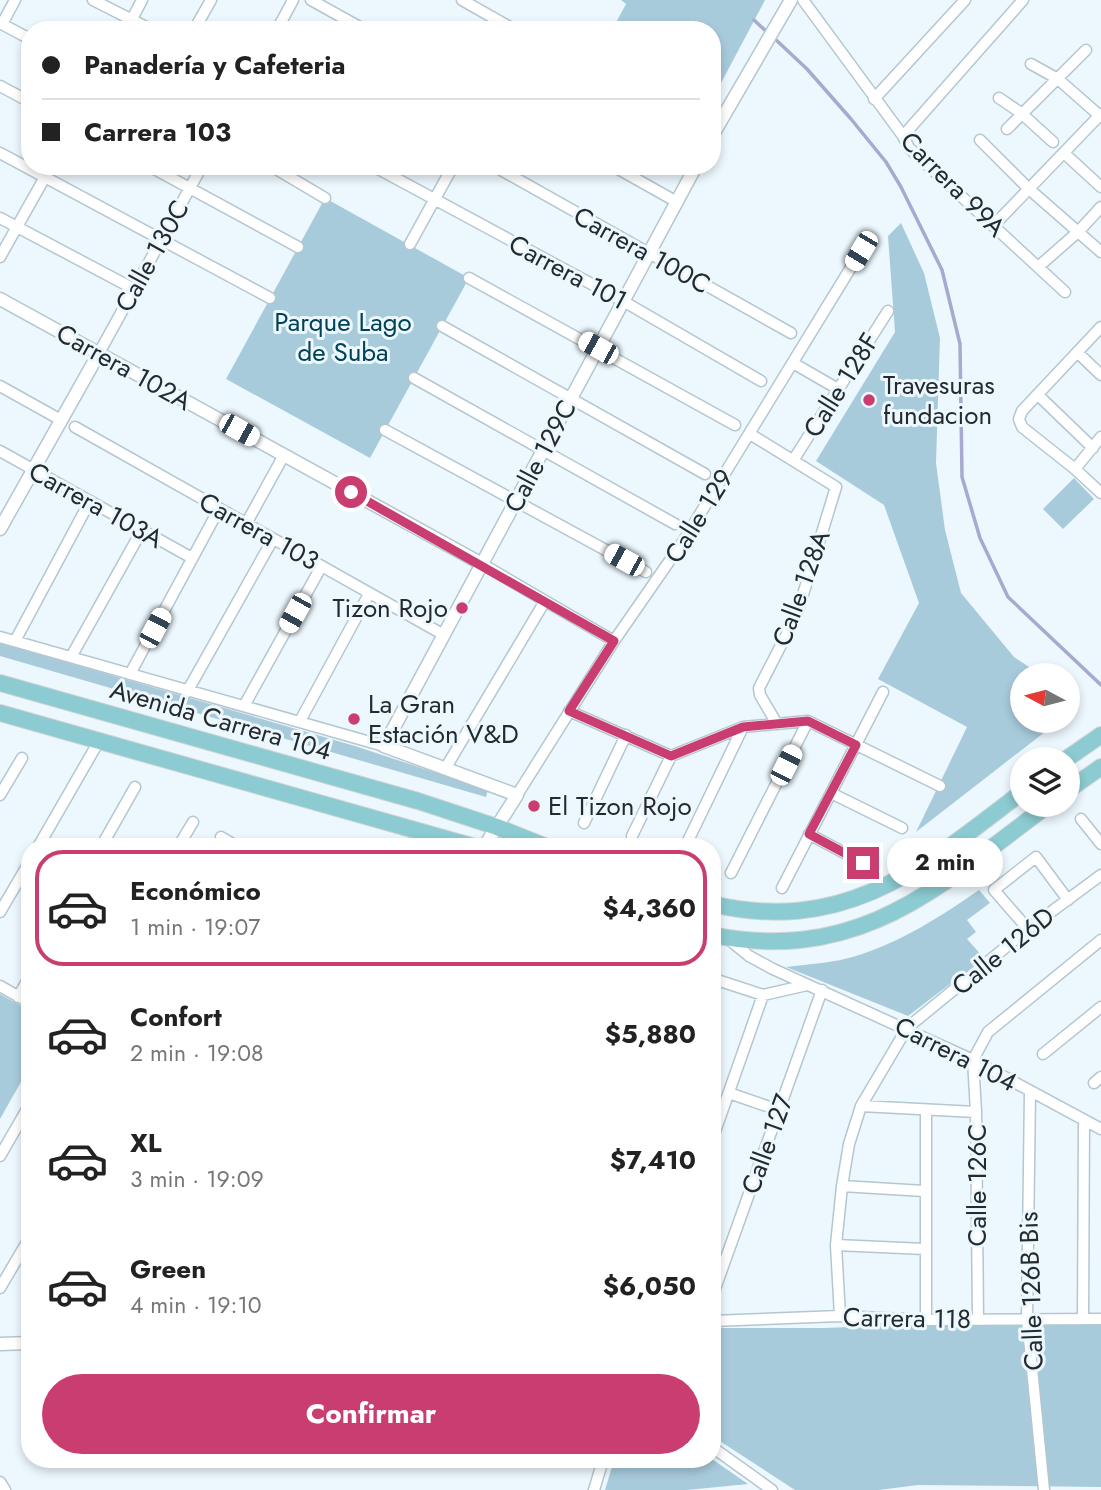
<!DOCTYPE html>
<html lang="es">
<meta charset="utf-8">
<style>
body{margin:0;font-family:Jost,sans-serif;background:#f2f2f2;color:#222;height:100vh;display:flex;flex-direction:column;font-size:26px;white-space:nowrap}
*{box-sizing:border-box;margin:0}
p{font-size:23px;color:#767676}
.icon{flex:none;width:38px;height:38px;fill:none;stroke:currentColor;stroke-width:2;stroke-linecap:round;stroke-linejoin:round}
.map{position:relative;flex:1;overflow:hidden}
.details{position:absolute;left:21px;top:838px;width:700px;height:630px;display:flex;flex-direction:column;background:#fff;border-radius:28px;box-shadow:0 4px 10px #0003}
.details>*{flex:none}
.banner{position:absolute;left:21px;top:21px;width:700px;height:154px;border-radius:28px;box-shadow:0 4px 10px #0003;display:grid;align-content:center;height:154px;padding:0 21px;background:#fff}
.needle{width:46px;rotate:277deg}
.fabs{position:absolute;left:1010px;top:663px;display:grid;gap:14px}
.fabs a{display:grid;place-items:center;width:70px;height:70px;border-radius:50%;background:#fff;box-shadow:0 4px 10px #0003;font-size:35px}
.end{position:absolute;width:32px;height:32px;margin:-16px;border:9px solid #c93d70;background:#fff;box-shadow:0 0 0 4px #fff}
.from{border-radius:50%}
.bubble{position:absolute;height:49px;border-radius:24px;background:#fff;box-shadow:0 4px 10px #0003;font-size:23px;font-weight:700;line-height:49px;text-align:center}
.car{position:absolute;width:21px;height:42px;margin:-21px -10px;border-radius:9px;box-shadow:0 0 5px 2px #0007;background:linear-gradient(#fff 24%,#345 0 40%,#fff 0 76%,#345 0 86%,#fff 0)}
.banner b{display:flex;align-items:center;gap:24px;height:66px;font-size:26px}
.banner b+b{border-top:2px solid #e0e0e0}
.banner i{width:18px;height:18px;background:#222}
ul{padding:12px 0 0;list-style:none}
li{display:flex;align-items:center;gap:21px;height:116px;margin:0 14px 10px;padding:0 7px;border:4px solid transparent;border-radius:28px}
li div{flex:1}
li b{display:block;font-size:26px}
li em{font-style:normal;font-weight:700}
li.active{border-color:#c93d70}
li>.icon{width:63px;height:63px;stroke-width:1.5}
.primary-button{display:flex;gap:14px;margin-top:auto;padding:14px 21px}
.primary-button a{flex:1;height:80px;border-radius:42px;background:#c93d70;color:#fff;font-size:28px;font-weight:700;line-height:80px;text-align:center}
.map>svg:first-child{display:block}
.green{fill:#a8cbdc}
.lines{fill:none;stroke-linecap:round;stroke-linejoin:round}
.stream{stroke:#a7a9d0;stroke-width:3.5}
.minor-casing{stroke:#b4c6d0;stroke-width:13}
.tertiary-casing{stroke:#b4c6d0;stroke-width:15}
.primary-casing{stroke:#d3d5d5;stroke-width:18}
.minor{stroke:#fff;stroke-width:10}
.tertiary{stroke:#fff;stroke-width:12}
.primary{stroke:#8ccbd1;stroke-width:16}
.route{stroke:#c93d70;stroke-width:9}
.poi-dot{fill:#c93d70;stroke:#edf8fe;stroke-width:2.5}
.labels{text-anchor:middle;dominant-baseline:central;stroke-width:6;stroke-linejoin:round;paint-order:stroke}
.street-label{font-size:26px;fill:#242b2f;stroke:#edf8fe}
.park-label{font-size:26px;fill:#024158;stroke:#edf8fe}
.poi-label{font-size:26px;fill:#242b2f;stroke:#edf8fe;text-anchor:start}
</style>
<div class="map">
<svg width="1101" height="1490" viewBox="0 0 1101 1490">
<rect width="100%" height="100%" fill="#edf8fe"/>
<path class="green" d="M 621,0 L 765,0 L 712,100 L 712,30 L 612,30 L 626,4 Z
M 325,198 L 469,278 L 370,458 L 226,379 Z
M 901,223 L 924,273 L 940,338 L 936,463 L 945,530 L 961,593 L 1014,657 L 1041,675 L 1022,676 L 1022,721 L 1059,721 L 916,832 L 967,727 L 878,679 L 919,603 L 884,505 L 816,461 L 895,332 L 888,236 Z
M 1074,478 L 1094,499 L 1063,529 L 1043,509 Z
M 0,643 L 355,746 L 488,790 L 486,797 L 0,656 Z
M 979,890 L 990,903 L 967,920 L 976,932 L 967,939 L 984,958 L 908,1016 L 786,967 C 809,964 834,963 856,956 C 901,942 940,917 979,890 Z
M 0,994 L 30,1011 L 30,1066 L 0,1119 Z
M 955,1323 L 1101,1323 L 1101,1487 L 918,1485 L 879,1490 L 795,1490 L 712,1436 L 712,1328 L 824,1328 Z
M 712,1459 L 748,1484 L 687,1490 L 605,1490 L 614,1460 Z"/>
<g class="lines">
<path class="stream" d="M 754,20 L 768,33
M 774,38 L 807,69 L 851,119 L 886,162 L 901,187 L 942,270 L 960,344 L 962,477 L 980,538 L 1008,597 L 1101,685"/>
<defs>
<path id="minor" d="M 93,0 L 152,30
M 311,0 L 365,30
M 462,0 L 515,30
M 803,0 L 903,136 L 909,148 L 1065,292
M 132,19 L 142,0
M 0,23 L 30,39
M 2,24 L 15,0
M 194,30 L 211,0
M 277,30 L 293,0
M 1031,64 L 1058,79 L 1101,117
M 0,86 L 30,102
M 999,98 L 1021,113 L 1053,142
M 874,99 L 965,0
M 1007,129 L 1086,50
M 903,136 L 1023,0
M 980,140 L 1029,189 L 1101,252
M 0,153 L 270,298
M 1064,153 L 1101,187
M 149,166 L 298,247
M 271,166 L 325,198
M 373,166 L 623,301 L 761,381
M 494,166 L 791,333
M 613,166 L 677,202
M 0,218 L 134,289
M 994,225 L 1101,114
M 410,244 L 453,166
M 0,257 L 45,177
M 1038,267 L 1079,231 L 1101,207
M 469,278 L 735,425
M 442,326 L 705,474
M 1101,327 L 1022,411 L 1019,419 L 1022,427 L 1075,469 L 1101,493
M 99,353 L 202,166
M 1078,353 L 1101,375
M 793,363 L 838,389
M 414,378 L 675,524
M 0,386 L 61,420
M 1038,395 L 1093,448
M 75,427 L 444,635
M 385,430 L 646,572
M 750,434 L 836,487 L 797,614 L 759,688 L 760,695 L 777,724
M 0,451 L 192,558
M 794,459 L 888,311
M 1075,469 L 1101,437
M 246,524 L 284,455
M 482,564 L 614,641
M 0,637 L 384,746
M 15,641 L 90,501
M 71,657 L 142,530
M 130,674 L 219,509
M 187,692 L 273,539
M 244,706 L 321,567
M 569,711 L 671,756
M 300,721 L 369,594
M 808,721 L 940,786
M 671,756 L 743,727 L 808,721
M 445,769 L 545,601
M 831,793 L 902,828
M 0,795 L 22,758
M 517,795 L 614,641 L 684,540 L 861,251
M 1081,819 L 1101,844
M 584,823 L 626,735
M 809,834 L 863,863
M 632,836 L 671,756
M 221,837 L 238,847
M 38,847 L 99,741
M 101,847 L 135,787
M 178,847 L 193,822
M 685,847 L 743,727
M 731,873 L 808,721
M 782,888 L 883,692
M 0,912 L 30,861
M 1028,929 L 994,890 L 1036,857 L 1068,900
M 727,938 L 749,956 L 773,969 L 973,1060 L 1101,1129
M 712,985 L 714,979 L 763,995 L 807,985
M 0,986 L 30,1003
M 18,997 L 30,976
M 1043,1054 L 1101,1007
M 1094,1083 L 1101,1077
M 1030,1092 L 1027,1318 L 1044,1490
M 729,1093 L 778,1110
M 861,1106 L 976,1112
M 712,1140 L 763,995
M 0,1156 L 30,1104
M 842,1186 L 924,1191
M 836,1245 L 925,1249
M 0,1288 L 30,1237
M 712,1297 L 822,990
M 840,1316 L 836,1245 L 842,1186 L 849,1144 L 861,1106 L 907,1028 L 1028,929 L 1101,875
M 1083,1319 L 1084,1120
M 926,1320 L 926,1111
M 978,1320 L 976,1112 L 973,1060 L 988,1032 L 1101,940
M 712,1321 L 840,1316 L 926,1320 L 1101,1319
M 712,1447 L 772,1490
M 0,1482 L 5,1490
M 594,1490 L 603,1460"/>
<path id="tertiary" d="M 712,136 L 791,0
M 0,299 L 482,564
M 0,529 L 99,353
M 484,847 L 517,795 L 384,746 L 696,166
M 0,1344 L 30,1343"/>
<path id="primary" d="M 0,683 L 418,801 L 497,827 L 547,847
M 0,713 L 475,847
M 1065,760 L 1101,735
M 1068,790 L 1101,767
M 712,904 C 845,935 923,868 1022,792
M 712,935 C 861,964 938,887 1048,805"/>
</defs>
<use href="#minor" class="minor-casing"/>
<use href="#tertiary" class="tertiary-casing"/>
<use href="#primary" class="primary-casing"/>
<use href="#minor" class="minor"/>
<use href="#tertiary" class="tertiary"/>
<use href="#primary" class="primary"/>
</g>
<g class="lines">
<path class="route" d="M 351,492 L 614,641 L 569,711 L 671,756 L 743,727 L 808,721 L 856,745 L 809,834 L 863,863"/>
</g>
<g class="poi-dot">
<circle cx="869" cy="400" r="7"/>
<circle cx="462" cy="608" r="7"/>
<circle cx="354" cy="719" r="7"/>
<circle cx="534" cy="806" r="7"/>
</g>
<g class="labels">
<g class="street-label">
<text transform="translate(953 184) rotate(45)">Carrera 99A</text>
<text transform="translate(642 250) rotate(29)">Carrera 100C</text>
<text transform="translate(152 256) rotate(-61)">Calle 130C</text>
<text transform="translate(568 272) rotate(28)">Carrera 101</text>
<text transform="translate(124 367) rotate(29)">Carrera 102A</text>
<text transform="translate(841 385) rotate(-58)">Calle 128F</text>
<text transform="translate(540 456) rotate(-62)">Calle 129C</text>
<text transform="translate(96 505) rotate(29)">Carrera 103A</text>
<text transform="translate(699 516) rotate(-58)">Calle 129</text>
<text transform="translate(259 531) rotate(29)">Carrera 103</text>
<text transform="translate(801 588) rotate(-70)">Calle 128A</text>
<text transform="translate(221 720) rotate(16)">Avenida Carrera 104</text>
<text transform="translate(1003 951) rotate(-39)">Calle 126D</text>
<text transform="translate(956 1054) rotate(27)">Carrera 104</text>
<text transform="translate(767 1144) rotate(-70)">Calle 127</text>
<text transform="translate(977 1185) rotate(-90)">Calle 126C</text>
<text transform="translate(1031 1291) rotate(-92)">Calle 126B Bis</text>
<text transform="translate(907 1318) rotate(1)">Carrera 118</text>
</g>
<g class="park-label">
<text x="343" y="322">Parque Lago<tspan x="343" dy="30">de Suba</tspan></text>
</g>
<g class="poi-label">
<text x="883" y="385">Travesuras<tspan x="883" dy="30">fundacion</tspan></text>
<text x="448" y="608" text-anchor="end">Tizon Rojo</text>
<text x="368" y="704">La Gran<tspan x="368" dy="30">Estación V&amp;D</tspan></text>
<text x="548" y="806">El Tizon Rojo</text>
</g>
</g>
</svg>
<div class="fabs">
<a><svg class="needle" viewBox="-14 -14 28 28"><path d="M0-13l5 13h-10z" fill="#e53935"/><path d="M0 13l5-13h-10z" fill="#767676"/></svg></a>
<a><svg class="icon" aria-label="layers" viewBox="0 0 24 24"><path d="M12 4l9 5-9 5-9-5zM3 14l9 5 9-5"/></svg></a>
</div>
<i class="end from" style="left:351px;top:492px"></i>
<i class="end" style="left:863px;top:863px"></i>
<div class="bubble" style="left:887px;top:838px;width:116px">2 min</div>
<i class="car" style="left:861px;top:251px;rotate:211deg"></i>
<i class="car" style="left:598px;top:348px;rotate:299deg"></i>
<i class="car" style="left:239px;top:430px;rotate:119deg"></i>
<i class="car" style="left:624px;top:560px;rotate:299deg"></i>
<i class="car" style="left:295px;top:613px;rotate:209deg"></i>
<i class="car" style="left:155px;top:628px;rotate:28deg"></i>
<i class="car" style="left:786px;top:765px;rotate:27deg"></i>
<div class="banner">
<b><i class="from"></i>Panadería y Cafeteria</b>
<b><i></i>Carrera 103</b>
</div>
<section class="details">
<ul>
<li class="active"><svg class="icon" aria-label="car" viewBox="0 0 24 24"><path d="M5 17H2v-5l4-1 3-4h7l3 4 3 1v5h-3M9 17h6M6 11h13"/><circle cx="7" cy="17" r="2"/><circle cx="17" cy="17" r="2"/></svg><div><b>Económico</b><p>1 min · 19:07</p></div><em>$4,360</em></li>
<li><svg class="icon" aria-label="car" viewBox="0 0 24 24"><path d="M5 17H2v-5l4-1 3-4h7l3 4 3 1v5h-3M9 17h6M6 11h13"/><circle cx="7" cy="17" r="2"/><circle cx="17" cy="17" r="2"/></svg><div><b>Confort</b><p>2 min · 19:08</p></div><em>$5,880</em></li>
<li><svg class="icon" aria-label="car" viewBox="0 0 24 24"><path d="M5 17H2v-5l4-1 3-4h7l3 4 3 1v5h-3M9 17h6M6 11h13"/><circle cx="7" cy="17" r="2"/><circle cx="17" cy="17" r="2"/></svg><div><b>XL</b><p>3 min · 19:09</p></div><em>$7,410</em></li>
<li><svg class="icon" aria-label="car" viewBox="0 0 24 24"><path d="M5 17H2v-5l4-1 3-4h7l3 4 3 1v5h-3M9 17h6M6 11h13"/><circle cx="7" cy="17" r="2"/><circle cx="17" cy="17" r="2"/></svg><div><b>Green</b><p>4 min · 19:10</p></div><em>$6,050</em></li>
</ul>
<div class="primary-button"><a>Confirmar</a></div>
</section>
</div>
